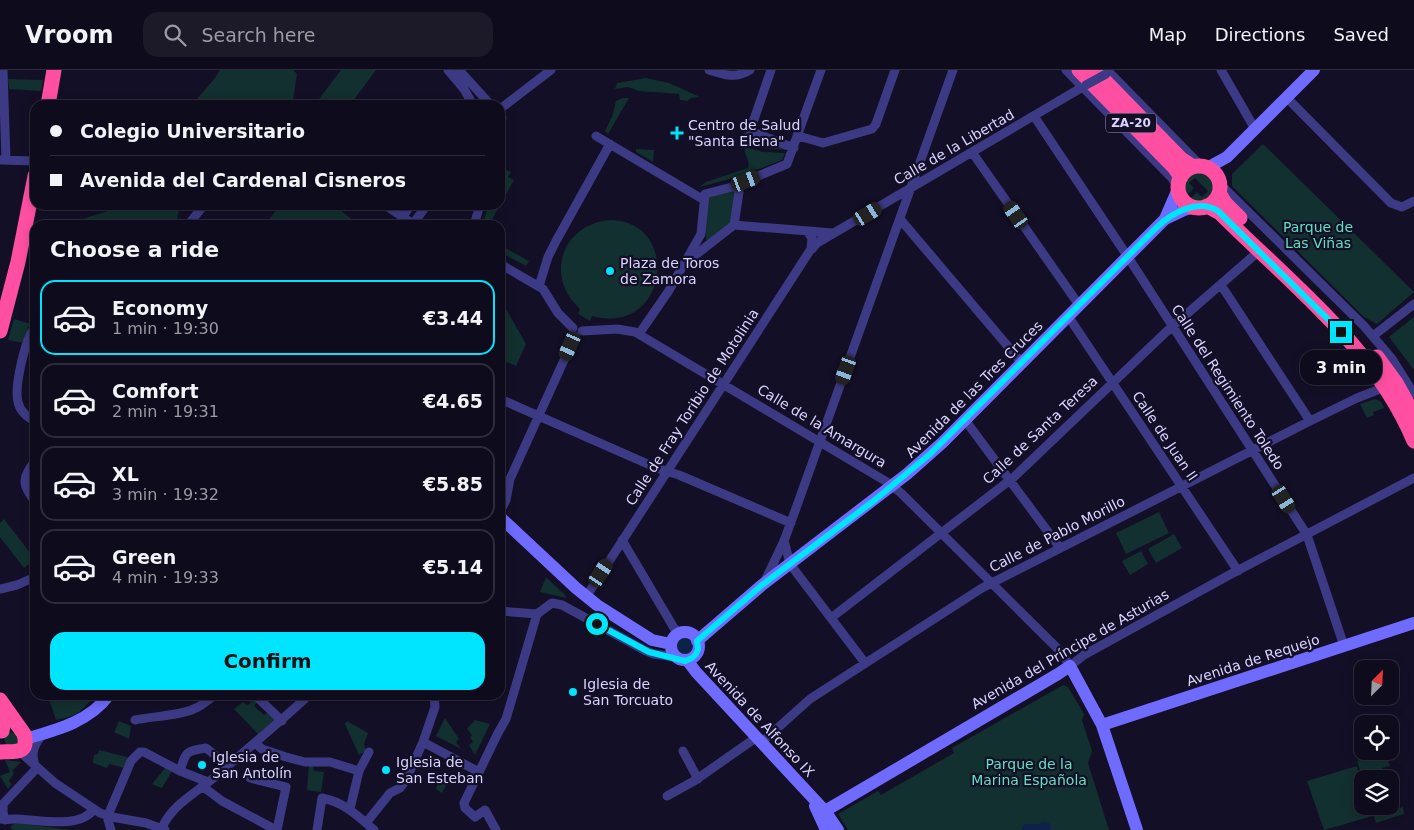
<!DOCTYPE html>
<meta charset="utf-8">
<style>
body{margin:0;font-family:"DejaVu Sans",sans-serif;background:#1c1929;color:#f1f3f6;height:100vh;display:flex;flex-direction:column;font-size:19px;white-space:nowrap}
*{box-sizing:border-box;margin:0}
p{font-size:16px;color:#9b9ba3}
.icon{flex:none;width:28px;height:28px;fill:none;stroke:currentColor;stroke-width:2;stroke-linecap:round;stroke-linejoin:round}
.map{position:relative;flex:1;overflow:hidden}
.drawer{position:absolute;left:30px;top:150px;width:475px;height:480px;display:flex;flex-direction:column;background:#0e0b1c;border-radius:15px;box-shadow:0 2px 12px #0003,0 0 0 1px #2e2b3b}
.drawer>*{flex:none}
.hud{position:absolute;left:30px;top:30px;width:475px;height:110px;border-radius:15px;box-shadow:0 2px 12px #0003,0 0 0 1px #2e2b3b;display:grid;align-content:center;height:110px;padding:0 20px;background:#0e0b1c}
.needle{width:32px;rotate:24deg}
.tools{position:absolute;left:1354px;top:590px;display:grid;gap:10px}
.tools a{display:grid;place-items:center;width:45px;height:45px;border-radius:10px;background:#0e0b1c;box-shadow:0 2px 12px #0003,0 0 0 1px #2e2b3b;font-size:25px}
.end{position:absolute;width:22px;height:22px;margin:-11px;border:6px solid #00e5ff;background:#111;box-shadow:0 0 0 2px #111}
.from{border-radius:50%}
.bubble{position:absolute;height:35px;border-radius:15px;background:#0e0b1c;box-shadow:0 2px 12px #0003,0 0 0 1px #2e2b3b;font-size:16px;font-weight:700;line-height:35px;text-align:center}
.car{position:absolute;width:15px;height:30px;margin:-15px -8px;border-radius:6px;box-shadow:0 0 4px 1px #0007;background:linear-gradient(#222 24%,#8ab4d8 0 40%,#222 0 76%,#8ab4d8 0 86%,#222 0)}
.hud b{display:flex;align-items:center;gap:18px;height:48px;font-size:19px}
.hud b+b{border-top:1px solid #2e2b3b}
.hud i{width:12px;height:12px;background:#f1f3f6}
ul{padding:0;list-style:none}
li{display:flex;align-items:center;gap:15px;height:75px;margin:0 10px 8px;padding:0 10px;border:2px solid #2e2b3b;border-radius:15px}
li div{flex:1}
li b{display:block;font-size:19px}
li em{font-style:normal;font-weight:700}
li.selected{border-color:#00e5ff}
li>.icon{width:45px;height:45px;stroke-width:1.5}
h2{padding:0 20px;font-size:22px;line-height:60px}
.primary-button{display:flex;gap:10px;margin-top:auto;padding:10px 20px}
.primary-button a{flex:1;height:58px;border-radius:15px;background:#00e5ff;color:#111;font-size:20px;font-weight:700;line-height:58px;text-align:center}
header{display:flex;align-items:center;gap:30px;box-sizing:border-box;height:70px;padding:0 25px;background:#0e0b1c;border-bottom:1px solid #2e2b3b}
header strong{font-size:24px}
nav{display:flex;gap:28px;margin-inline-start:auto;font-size:18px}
.search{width:350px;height:45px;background:#1c1929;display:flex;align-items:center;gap:12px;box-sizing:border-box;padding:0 18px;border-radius:15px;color:#9b9ba3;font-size:19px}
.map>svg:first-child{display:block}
.green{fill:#12302f}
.water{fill:#0c2248}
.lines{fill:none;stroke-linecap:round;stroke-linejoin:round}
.street{stroke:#3d3a85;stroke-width:9}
.secondary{stroke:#6f6bff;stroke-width:12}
.highway{stroke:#ff4fa3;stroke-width:15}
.street-bridge{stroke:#3d3a85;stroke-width:9}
.route{stroke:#00e5ff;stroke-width:6}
.poi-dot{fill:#00e5ff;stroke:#130f26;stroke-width:2}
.labels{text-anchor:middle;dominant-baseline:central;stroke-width:4.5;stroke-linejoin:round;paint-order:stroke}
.shield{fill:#130f26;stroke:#9e99be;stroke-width:1}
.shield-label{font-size:12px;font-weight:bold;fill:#d9d4ff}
.poi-label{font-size:14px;fill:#d9d4ff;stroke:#130f26;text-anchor:start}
.street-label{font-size:14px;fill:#d9d4ff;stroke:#130f26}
.park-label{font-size:14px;fill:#5fe0c0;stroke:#130f26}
</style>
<header>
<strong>Vroom</strong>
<div class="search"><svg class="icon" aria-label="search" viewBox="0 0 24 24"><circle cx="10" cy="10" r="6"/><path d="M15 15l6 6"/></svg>Search here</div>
<nav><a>Map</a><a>Directions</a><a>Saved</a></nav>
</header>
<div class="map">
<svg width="1414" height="760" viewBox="0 0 1414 760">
<rect width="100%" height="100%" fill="#130f26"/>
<path class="green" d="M 220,0 L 293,0 L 297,4 L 293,30 L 289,35 L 192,35 L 215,8 Z
M 341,0 L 376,0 L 350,35 L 319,35 L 316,33 Z
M 646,8 L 669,13 L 700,27 L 691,28 L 687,31 L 680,30 L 679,24 L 639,21 L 628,17 L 615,19 L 617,13 Z
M 8,9 L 43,10 L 41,21 L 9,19 Z
M 622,28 L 629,28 L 608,64 L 605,61 L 612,47 L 616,31 Z
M 744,59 L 745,59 L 749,65 L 787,80 L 762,78 L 746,73 L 742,75 Z
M 1263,74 L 1414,222 L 1377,254 L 1364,247 L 1232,116 L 1232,104 Z
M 745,77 L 763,82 L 785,83 L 782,90 L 741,106 L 699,117 L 706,112 L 748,98 C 751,90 743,85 745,77 Z
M 636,79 L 654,80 L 653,92 L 636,82 Z
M 501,97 L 511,102 L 508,107 L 514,110 L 500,135 Z
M 1200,103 L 1210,108 L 1213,118 L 1209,128 L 1199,132 L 1190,129 L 1197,122 L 1202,127 L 1208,121 L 1195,108 L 1189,113 L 1194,118 L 1187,125 L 1184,114 L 1192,104 Z
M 733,120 L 735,122 L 731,152 L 707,171 L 706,169 L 707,126 Z
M 118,135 L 180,135 L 176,155 L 69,155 L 82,149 L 115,139 Z
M 280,135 L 334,135 L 359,155 L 265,155 Z
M 489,135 L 500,135 L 489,155 L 482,155 Z
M 612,150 C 682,153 668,267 592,246 L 590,251 L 578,244 L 580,239 C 543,206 563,152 612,150 Z
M 500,175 L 529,191 L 526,196 L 500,182 Z
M 500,236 L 506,239 L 526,274 L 516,296 L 500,289 Z
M 1414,247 L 1414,300 L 1389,267 Z
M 14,249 L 31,254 L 28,257 L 23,273 L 8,270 Z
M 1376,329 L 1381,332 L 1384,338 L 1373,342 L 1374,345 L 1367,348 L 1360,334 Z
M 1159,442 L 1169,463 L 1126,484 L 1116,463 Z
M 4,449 L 35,489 L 24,498 L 0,467 L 0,453 Z
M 1174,464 L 1182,478 L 1156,493 L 1148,479 Z
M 1141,481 L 1148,494 L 1130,505 L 1122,491 Z
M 546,507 L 566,526 L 566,528 L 540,522 Z
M 1063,615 L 1068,617 L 1084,644 L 1082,650 L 1092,681 L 1088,693 L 1109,760 L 848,760 L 838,744 L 878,721 L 881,725 L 954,683 L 952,678 Z
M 51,625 L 95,625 C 80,643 79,645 56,650 L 48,626 Z
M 255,628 L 258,631 L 254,636 L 264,645 L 269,642 L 278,650 L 259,665 L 234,639 L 243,632 L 248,635 Z
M 445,648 L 459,669 L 456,672 L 461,679 L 436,666 Z
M 475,650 L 490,654 L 475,685 L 469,675 L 473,672 L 470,667 L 472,665 L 467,659 Z
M 119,651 L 131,656 L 129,669 L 114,662 Z
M 347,651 L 368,663 L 364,674 L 366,681 L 359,685 L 345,654 Z
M 10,662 L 17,664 L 20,674 L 6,675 L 4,668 Z
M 99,680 L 127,687 L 128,699 L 109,694 L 107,698 L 93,693 L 94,685 L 98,684 Z
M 1386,683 L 1390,696 L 1382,698 L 1385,709 L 1363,709 L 1357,691 Z
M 5,690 L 21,692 L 12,701 L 14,703 L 9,711 L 12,714 L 8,719 L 0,706 L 10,702 Z
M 309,694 L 313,694 L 314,701 L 324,702 L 321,722 L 307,720 Z
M 1357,696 L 1362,713 L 1362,736 L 1370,736 L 1373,746 L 1324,760 L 1307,711 Z
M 166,697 L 172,701 L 162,718 L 152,714 Z
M 441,705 L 444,707 L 444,708 L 449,710 L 442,723 L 436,719 Z
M 1390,724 L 1395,740 L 1403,737 L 1404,744 L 1376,753 L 1371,736 L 1390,736 Z
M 17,753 L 71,760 L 14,760 L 10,758 L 12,755 Z"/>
<path class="water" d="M677 576a8 8 0 1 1 16 0a8 8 0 1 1-16 0Z
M 1042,752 L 1049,753 L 1051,757 L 1050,760 L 1022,760 L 1022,757 L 1025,754 L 1038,754 Z"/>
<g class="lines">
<path class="street" d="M 3,0 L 6,90
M 448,0 L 464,19 L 473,35
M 459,0 L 489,33
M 709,0 C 724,5 736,9 750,0
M 771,0 L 750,61 L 794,78
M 1066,0 L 1171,107 L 1178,117
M 1107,0 L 1200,95
M 1221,0 L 1255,59
M 1286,27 L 1391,133 L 1402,137 L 1414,131
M 500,39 L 551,0
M 500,40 L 502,48 L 500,54
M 1034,46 L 1128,187 L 1307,465 L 1344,576
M 500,57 L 500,70
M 596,66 L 704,130
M 798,66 L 823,73 L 872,59 L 876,54 L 895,0
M 972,82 L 1079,235
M 0,90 L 35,91
M 1219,113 L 1364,256 L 1392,289 L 1414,324
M 737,117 L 746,111 L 787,94 L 821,0
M 385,135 L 413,154
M 900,149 L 1022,293
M 188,155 L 204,135
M 397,155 L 411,135
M 412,155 L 427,135
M 474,155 L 480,135
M 734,155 L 833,163
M 734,155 L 739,122 L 737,117
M 812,179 L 817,173 L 1086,15
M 689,190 L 734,155
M 500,194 L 543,219 L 558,243 L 573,258
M 1221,215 L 1310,351
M 539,216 L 548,187 L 556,171 L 610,74
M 1068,246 L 1238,501
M 35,257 C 25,269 14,317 18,332 C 20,342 28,347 35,352
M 582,261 L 617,259 L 635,262 L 887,412 L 901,423 L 1061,582 L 1070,596 L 1084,585 L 1231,504 L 1414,408
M 639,264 L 668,222 L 701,164 L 705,124 L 732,117 L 737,117
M 1373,266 L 1414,234
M 500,329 L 659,399 L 679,405 L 791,453
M 965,350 L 1060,478
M 35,391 C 21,410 22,413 35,432
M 500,442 L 506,430 L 510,409 L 575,266
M 622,470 L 674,558 L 680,563
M 784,470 L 790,494 L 865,593
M 765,511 L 784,471 L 795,441 L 953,0
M 0,519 L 17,515 L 35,507
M 586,527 L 811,179 L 812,168 L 807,161
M 500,541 L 537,544
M 831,548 L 1014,407 L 1166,262 L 1259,181
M 255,625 L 282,651
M 135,650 C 154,646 181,646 198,637 C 204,634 209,629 215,625
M 423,672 L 479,702
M 762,672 L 810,629 L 982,518 L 1310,351 L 1357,328 L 1385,317
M 255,673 L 262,679 L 286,687 L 305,692 L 330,692 L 359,701 L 350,739
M 19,681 L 55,713 L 100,743 L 112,747 L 146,753 L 165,760
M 683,681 L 698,709
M 35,695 C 30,682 35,674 43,664
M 180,701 C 186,682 185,681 206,678 L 215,685
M 359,701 L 369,682
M 250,708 L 286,717 L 277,760
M 202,716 L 222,731 L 276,760
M 667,726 L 694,711 L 757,667
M 0,749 C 5,750 10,749 15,749 C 36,749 80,760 94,739
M 5,750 L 3,742 L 3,734 L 37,698
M 366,753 L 390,723 L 400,718 L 406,710 L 423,672 L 435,637 L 434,625
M 162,758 C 172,734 198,722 216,706 C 247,679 279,653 309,625
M 111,760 L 108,750 L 109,743 L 131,691 L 140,682 L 144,682 L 180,701 L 208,712
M 317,760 L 322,728 C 344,732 358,746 374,760
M 496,760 L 485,740 L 475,747 L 465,738 L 464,733 L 498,663 L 506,649 L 537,544 L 552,533 L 562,535 L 646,581 L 654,584 L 676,587"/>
<path class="secondary" d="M 1207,98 L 1227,87 L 1314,0
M 1165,149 L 1178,119
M 500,447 L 576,518 L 597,535 L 652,570 L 671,574
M671 576a14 14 0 1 1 28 0a14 14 0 1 1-28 0Z
M 697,571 L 762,515 L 907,404 L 942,373 L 1165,149 L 1184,140 L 1195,137
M 687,590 L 696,602 L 825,741 L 838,760
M 1102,655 L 1414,553
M 25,669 C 56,660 89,652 109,625
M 815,736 L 826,760
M 825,741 L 1058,604 L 1070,596 L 1102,655 L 1137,760"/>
<path class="highway" d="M 1079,0 L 1174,97 L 1181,107
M 1094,0 L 1181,89 L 1193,97
M 48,35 L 54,0
M1178 117a21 21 0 1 1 42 0a21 21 0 1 1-42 0Z
M 1219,123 L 1225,133 L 1240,148
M 1207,136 L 1220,143 C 1290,213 1375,277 1414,371
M 0,261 L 18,192 L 35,106
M 1377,287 L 1396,313 L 1414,345
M 0,630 L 24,664 C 30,686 12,681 0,682
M 2,634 L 4,648 L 2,661"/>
<path class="street-bridge" d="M 1086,15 L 1106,4"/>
</g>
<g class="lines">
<path class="route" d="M 597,554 L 649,582 L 685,591 L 692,588 L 696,584 L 698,579 L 697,571 L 762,515 L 876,429 L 930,384 L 1157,157 C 1172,143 1198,128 1218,141 L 1341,262"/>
</g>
<g class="poi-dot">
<path d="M674.5 55.5h5v5h5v5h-5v5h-5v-5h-5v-5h5z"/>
<circle cx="610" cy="201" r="5"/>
<circle cx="573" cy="622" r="5"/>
<circle cx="202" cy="695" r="5"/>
<circle cx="386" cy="700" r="5"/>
</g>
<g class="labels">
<rect class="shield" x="1106" y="43.5" width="50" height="19" rx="4"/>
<g class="shield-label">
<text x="1131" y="53">ZA-20</text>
</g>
<g class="poi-label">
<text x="688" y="55">Centro de Salud<tspan x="688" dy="16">"Santa Elena"</tspan></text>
<text x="620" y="193">Plaza de Toros<tspan x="620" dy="16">de Zamora</tspan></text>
<text x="583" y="614">Iglesia de<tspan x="583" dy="16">San Torcuato</tspan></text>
<text x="212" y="687">Iglesia de<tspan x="212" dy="16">San Antolín</tspan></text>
<text x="396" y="692">Iglesia de<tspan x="396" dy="16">San Esteban</tspan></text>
</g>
<g class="street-label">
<text transform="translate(954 77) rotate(-30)">Calle de la Libertad</text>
<text transform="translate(1228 317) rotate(57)">Calle del Regimiento Toledo</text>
<text transform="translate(974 319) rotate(-45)">Avenida de las Tres Cruces</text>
<text transform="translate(692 337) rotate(-57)">Calle de Fray Toribio de Motolinia</text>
<text transform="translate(822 356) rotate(31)">Calle de la Amargura</text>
<text transform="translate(1040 360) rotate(-43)">Calle de Santa Teresa</text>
<text transform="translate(1165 366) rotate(56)">Calle de Juan II</text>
<text transform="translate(1057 464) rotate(-27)">Calle de Pablo Morillo</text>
<text transform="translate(1070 579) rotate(-30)">Avenida del Príncipe de Asturias</text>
<text transform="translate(1253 590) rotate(-18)">Avenida de Requejo</text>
<text transform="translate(760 649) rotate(47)">Avenida de Alfonso IX</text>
</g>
<g class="park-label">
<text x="1318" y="157">Parque de<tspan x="1318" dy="16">Las Viñas</tspan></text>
<text x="1029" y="694">Parque de la<tspan x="1029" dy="16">Marina Española</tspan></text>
</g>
</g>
</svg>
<div class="tools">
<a><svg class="needle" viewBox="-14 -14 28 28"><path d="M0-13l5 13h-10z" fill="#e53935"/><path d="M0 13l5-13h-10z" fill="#9b9ba3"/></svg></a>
<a><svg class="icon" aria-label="locate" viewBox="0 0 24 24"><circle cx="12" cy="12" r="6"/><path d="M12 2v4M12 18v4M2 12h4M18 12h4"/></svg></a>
<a><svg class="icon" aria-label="layers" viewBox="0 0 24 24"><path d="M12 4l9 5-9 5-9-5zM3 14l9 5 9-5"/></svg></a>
</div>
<i class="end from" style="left:597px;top:554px"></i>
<i class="end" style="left:1341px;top:262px"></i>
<div class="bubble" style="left:1300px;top:280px;width:82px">3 min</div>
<i class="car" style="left:746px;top:111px;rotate:69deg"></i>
<i class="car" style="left:868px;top:144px;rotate:59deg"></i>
<i class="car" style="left:1016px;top:145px;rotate:325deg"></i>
<i class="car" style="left:570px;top:276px;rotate:204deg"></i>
<i class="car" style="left:846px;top:300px;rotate:200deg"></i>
<i class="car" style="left:1284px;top:429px;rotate:148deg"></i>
<i class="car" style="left:601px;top:503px;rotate:33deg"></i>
<div class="hud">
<b><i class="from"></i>Colegio Universitario</b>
<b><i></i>Avenida del Cardenal Cisneros</b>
</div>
<section class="drawer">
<h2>Choose a ride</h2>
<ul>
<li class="selected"><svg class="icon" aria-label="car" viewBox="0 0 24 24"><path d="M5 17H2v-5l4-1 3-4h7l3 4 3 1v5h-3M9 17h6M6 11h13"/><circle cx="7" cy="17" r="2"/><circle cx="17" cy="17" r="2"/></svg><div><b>Economy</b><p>1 min · 19:30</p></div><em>€3.44</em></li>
<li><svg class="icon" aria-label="car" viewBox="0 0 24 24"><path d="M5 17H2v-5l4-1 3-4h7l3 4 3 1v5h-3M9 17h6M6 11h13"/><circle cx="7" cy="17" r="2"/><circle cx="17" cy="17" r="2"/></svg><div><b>Comfort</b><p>2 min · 19:31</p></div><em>€4.65</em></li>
<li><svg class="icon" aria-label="car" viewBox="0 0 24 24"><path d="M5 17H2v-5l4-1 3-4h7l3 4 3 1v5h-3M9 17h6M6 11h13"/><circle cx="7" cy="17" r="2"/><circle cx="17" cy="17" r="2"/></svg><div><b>XL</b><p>3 min · 19:32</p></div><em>€5.85</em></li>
<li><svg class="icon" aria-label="car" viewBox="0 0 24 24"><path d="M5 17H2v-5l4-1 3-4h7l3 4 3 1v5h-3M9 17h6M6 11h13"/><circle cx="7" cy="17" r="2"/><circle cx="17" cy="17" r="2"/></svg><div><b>Green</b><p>4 min · 19:33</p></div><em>€5.14</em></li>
</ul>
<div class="primary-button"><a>Confirm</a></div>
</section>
</div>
